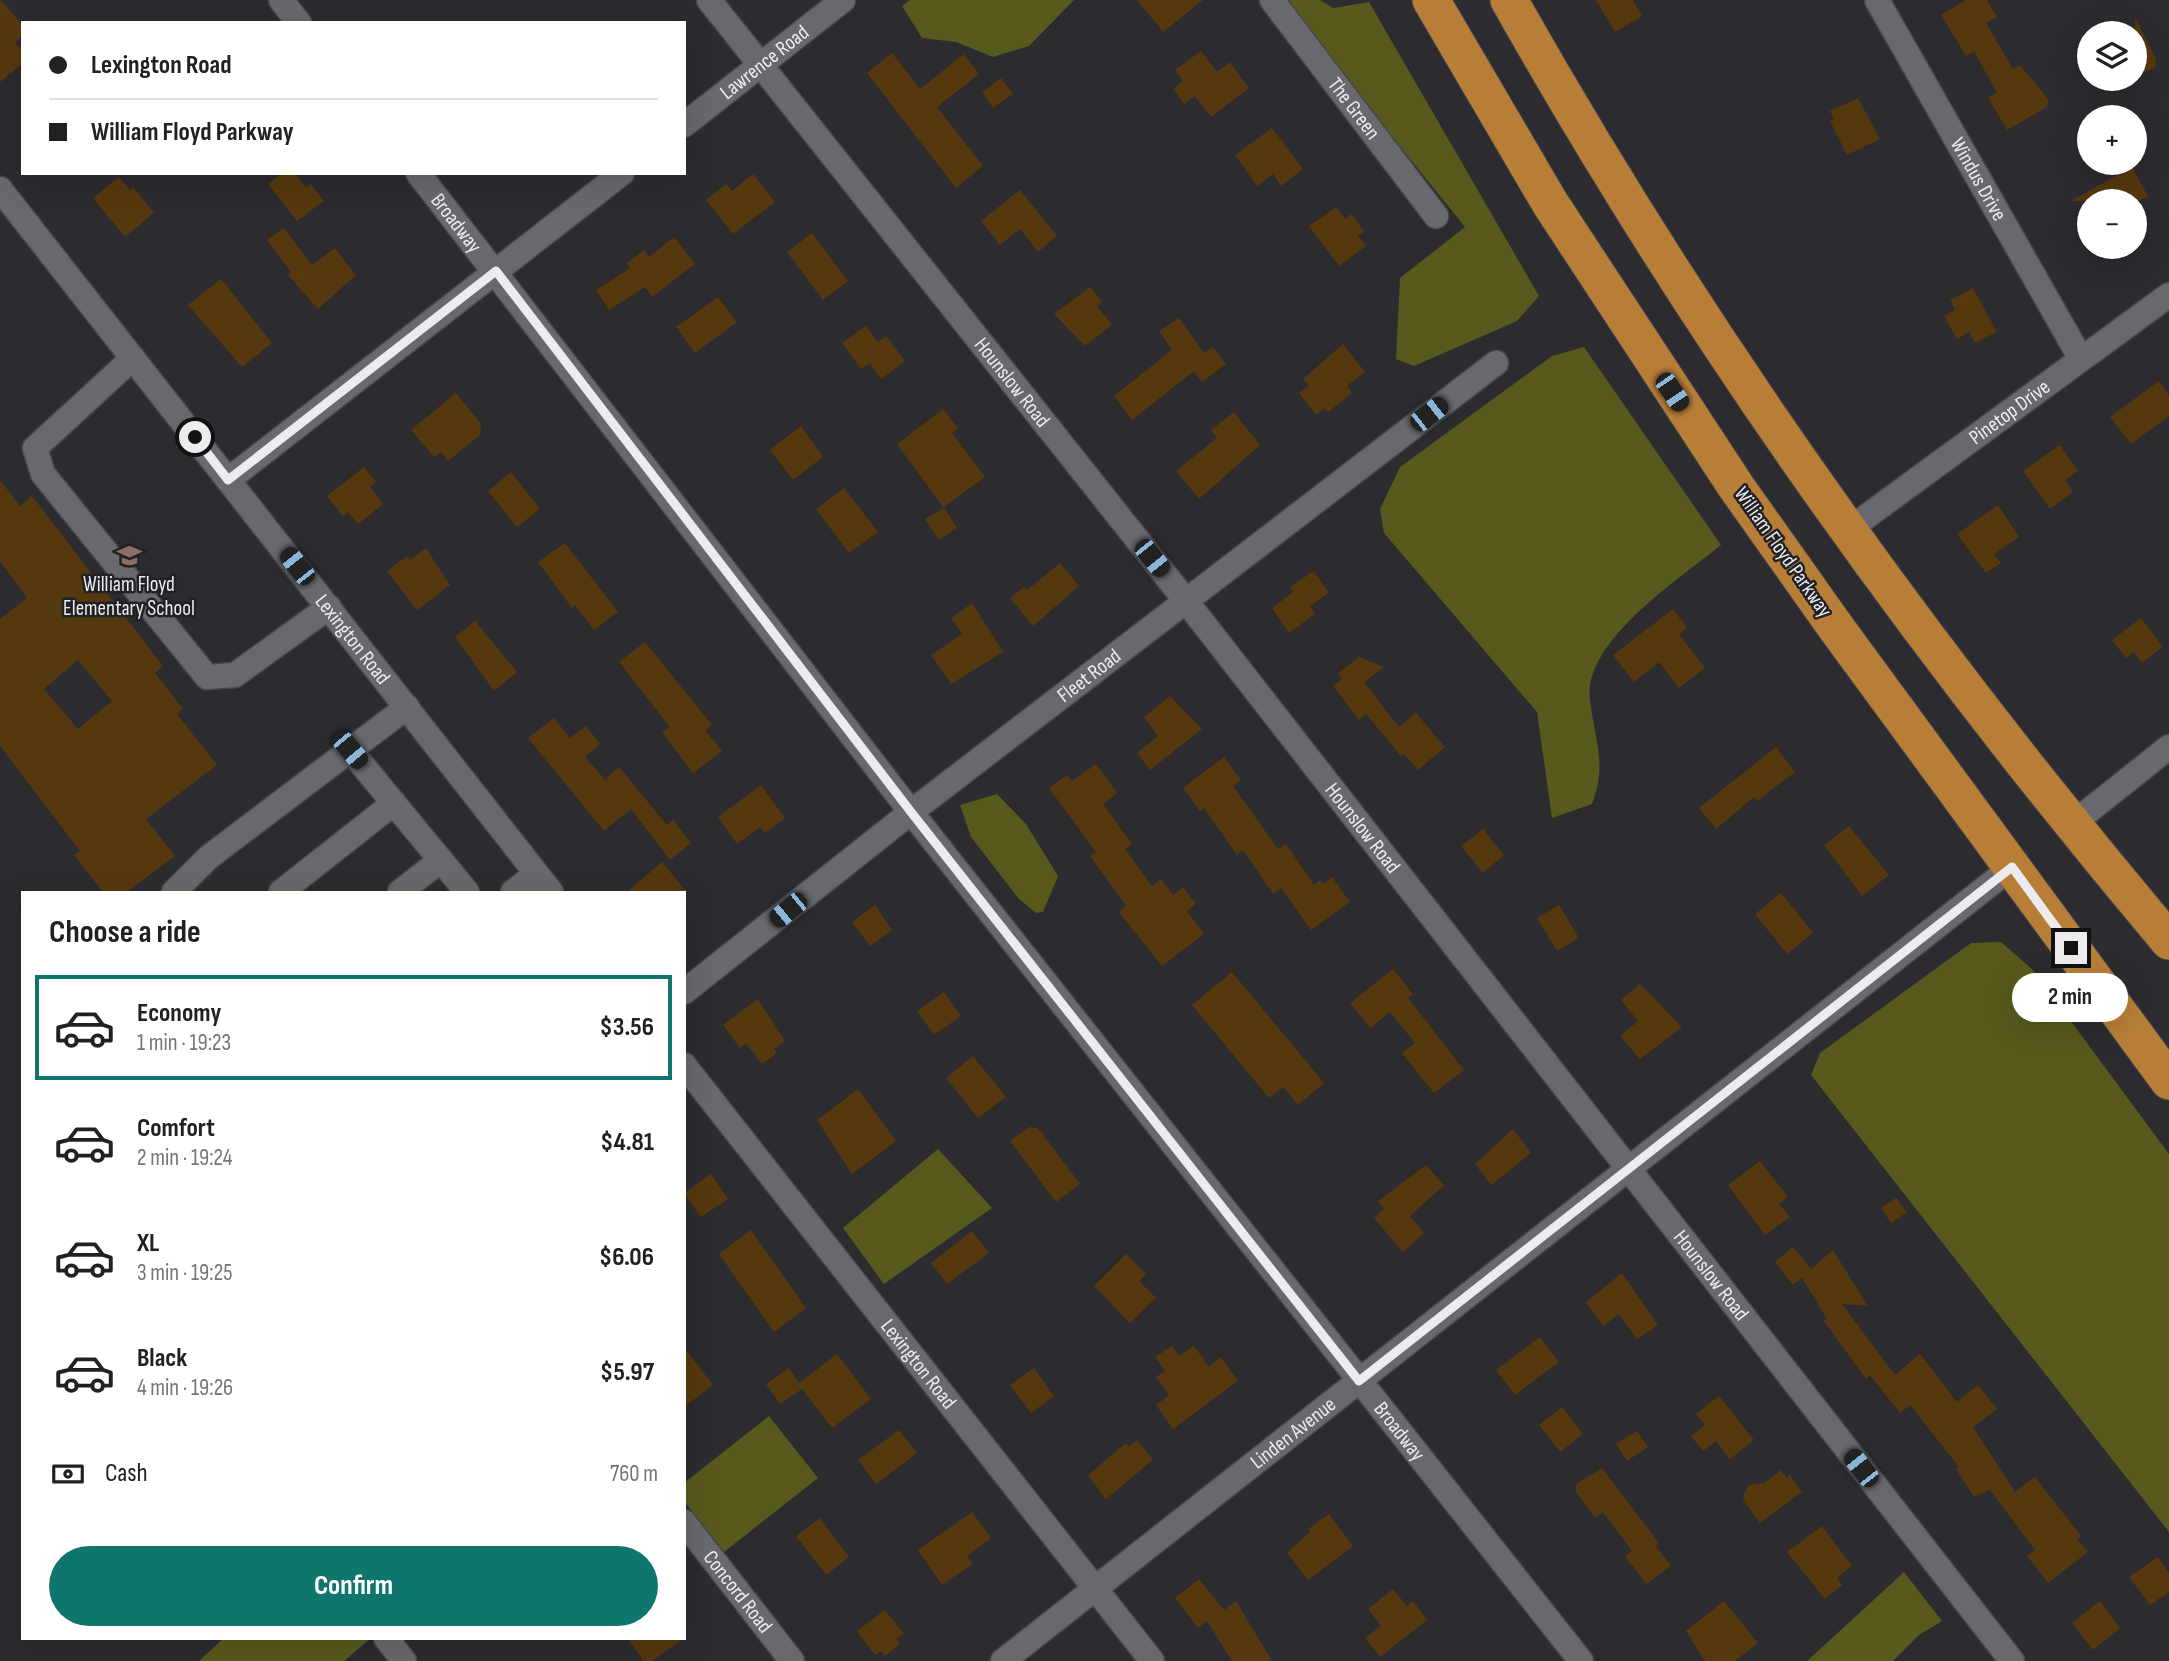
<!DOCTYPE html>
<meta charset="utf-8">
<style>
body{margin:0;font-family:"Sofia Sans Condensed",sans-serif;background:#f6f6f6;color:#202124;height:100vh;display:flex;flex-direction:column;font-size:26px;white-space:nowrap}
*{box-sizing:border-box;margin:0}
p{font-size:23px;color:#757577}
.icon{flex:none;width:38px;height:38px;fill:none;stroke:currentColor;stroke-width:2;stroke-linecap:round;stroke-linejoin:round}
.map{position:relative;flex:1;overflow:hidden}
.side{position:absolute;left:21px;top:891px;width:665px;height:749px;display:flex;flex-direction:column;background:#fff;border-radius:0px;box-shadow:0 7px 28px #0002}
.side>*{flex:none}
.guide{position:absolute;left:21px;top:21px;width:665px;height:154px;border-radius:0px;box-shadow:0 7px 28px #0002;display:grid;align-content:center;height:154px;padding:0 28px;background:#fff}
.fabs{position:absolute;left:2077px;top:21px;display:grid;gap:14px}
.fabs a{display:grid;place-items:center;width:70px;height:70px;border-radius:50%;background:#fff;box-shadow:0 7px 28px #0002;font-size:35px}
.end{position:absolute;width:32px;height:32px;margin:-16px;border:9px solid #ececef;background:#111;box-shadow:0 0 0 4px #111}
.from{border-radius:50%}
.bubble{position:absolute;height:49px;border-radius:24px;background:#fff;box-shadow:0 7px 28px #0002;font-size:23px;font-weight:700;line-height:49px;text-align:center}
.car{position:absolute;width:21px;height:42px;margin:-21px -10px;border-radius:9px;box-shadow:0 0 5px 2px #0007;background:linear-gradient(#222 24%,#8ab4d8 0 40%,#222 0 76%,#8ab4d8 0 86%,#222 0)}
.guide b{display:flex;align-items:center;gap:24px;height:66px;font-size:26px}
.guide b+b{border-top:2px solid #e0e0e0}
.guide i{width:18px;height:18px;background:#202124}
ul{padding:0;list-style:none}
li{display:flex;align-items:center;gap:21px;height:105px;margin:0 14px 10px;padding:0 14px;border:4px solid transparent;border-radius:0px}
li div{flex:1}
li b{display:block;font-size:26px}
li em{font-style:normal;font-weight:700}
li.current{border-color:#0f766e}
li>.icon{width:63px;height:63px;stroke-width:1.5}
h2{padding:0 28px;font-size:32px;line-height:84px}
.pay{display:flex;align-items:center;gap:18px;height:77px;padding:0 28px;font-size:26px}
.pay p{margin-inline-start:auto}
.cta{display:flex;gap:14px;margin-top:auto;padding:14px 28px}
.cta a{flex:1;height:80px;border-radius:42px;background:#0f766e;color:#fff;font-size:28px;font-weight:700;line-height:80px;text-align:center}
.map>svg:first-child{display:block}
.green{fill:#57591d}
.building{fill:#56380e;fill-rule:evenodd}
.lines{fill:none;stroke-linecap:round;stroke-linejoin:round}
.minor-casing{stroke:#47484c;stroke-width:27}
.highway-casing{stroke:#47484c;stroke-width:39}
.minor{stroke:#68696e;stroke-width:24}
.highway{stroke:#b87e38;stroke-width:37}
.route{stroke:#ececef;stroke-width:9}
.labels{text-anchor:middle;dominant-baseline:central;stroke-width:5;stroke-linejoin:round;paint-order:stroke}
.street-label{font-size:21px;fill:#ececef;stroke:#212226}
.poi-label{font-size:21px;fill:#ececef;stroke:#212226}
</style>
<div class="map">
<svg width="2169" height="1661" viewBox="0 0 2169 1661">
<rect width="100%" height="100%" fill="#2b2b30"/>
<path class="green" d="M 910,0 L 1074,0 L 1029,46 L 993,57 L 956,42 L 922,38 L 902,6 Z
M 1289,0 L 1320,0 L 1333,8 L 1369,2 L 1539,296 L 1517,321 L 1414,366 L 1396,359 L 1400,278 L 1465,227 L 1340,72 Z
M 1584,347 L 1721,545 C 1681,578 1583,641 1590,699 C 1594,739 1608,763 1592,804 L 1552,818 L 1537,712 L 1384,533 L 1380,509 L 1400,467 L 1552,356 Z
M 997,794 L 1026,824 L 1058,876 L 1043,912 L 1036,913 L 1019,899 L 971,837 L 960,805 Z
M 2001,942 L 2033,970 L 2169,1154 L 2169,1532 L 1811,1075 L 1820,1053 L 1971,943 Z
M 938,1149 L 992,1208 L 884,1284 L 843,1228 Z
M 769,1416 L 818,1478 L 724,1552 L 684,1501 L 684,1483 Z
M 1904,1572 L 1942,1621 L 1919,1635 L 1893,1661 L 1807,1661 Z
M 224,1638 L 371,1638 L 344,1661 L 199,1661 Z"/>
<path class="building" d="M 0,0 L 23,25 L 23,35 L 15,42 L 23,51 L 23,63 L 0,82 Z
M 1137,0 L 1203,0 L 1163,32 Z
M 1596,0 L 1633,0 L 1642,16 L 1615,32 Z
M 1966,0 L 1987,0 L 1997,17 L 1986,23 L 2013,69 L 2020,65 L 2049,100 L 2047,107 L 2007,130 L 1988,97 L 1997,93 L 1974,51 L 1966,56 L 1941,15 Z
M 2135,17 L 2156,59 L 2156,67 L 2135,77 Z
M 1201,51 L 1217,72 L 1230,62 L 1249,88 L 1211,117 L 1195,96 L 1184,104 L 1173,89 L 1183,81 L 1175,70 Z
M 892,53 L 920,89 L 964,54 L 979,74 L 937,107 L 983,166 L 956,188 L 867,73 Z
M 1001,78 L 1013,94 L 993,108 L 982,92 Z
M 1858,98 L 1880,139 L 1847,155 L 1830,121 L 1834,119 L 1830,111 Z
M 1272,128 L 1303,169 L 1281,186 L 1273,174 L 1257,186 L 1235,155 Z
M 2132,167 L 2148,196 L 2138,201 L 2071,201 Z
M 282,173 L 295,173 L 306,188 L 311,184 L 324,201 L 297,221 L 268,184 Z
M 753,174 L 775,202 L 733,234 L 706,200 L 726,184 L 732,191 Z
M 119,177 L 130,190 L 133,187 L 154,213 L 125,237 L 93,198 Z
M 1020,190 L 1057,236 L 1038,252 L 1020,229 L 1000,245 L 981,221 Z
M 1336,207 L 1345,219 L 1352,214 L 1364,232 L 1358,236 L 1366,246 L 1339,266 L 1309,226 Z
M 284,228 L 312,265 L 335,248 L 356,275 L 318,309 L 288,275 L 291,272 L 267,240 Z
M 812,233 L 848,281 L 823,300 L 787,252 Z
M 674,237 L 695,264 L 652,297 L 645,287 L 609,310 L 596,290 L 630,268 L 627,263 L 644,250 L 649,257 Z
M 221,279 L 272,343 L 242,367 L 188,305 Z
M 1090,287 L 1102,302 L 1097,306 L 1112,325 L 1085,346 L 1054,314 Z
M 1973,288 L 1997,332 L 1975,343 L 1969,332 L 1957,339 L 1944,316 L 1955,310 L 1950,300 Z
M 718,297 L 737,322 L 695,353 L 676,327 Z
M 1179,318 L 1204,353 L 1213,347 L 1226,364 L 1202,382 L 1194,371 L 1132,420 L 1114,396 L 1172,350 L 1159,331 Z
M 866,326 L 878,342 L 886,336 L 905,361 L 881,379 L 870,363 L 861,369 L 842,343 Z
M 1343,344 L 1365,372 L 1347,386 L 1352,393 L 1328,412 L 1325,408 L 1316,415 L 1299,393 L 1309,386 L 1303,379 Z
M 2159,381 L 2169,395 L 2169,416 L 2131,444 L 2110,417 Z
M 456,393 L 481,424 L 480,435 L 448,461 L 441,452 L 434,457 L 411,430 Z
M 943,409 L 958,428 L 952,433 L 985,477 L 944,507 L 957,528 L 939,540 L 925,519 L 944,508 L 897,444 Z
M 1234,412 L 1260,445 L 1199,499 L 1176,471 L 1217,438 L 1211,430 Z
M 801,426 L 823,457 L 793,480 L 770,450 Z
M 2060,445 L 2078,471 L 2065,480 L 2073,492 L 2050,509 L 2023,471 Z
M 364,467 L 376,482 L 370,487 L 383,504 L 358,524 L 348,512 L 343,516 L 327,496 Z
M 511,472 L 540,509 L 517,527 L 488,491 Z
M 0,480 L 20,506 L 32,496 L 163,666 L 155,673 L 183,709 L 177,714 L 217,765 L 146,819 L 175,856 L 127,892 L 103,892 L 74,855 L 80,851 L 0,746 L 0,619 L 27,598 L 0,561 ZM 78,660 L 112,701 L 78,729 L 44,689 Z
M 844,488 L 878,532 L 849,553 L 816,509 Z
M 1998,505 L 2019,537 L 1994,554 L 2001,563 L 1986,573 L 1957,534 Z
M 565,543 L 618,612 L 594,630 L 575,605 L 572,608 L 538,562 Z
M 426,548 L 450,585 L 417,610 L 387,571 L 407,556 L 410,560 Z
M 1060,563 L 1079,586 L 1033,626 L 1010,598 L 1024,587 L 1027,590 Z
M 1314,571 L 1329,593 L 1310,606 L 1315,614 L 1289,633 L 1272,608 L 1293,592 L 1290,587 Z
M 972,603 L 1003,652 L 951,684 L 931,655 L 962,634 L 951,618 Z
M 1673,609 L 1687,628 L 1679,634 L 1705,668 L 1679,688 L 1659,662 L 1634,682 L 1613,655 Z
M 2141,618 L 2163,647 L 2142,663 L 2134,652 L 2126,658 L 2112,640 Z
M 475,621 L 517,672 L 494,691 L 455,637 Z
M 645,642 L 712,725 L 705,730 L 722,751 L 693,773 L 662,732 L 670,727 L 619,662 Z
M 1359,657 L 1384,667 L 1364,682 L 1399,727 L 1416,713 L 1445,747 L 1418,770 L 1404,754 L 1401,756 L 1366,714 L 1359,720 L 1333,686 L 1342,679 L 1338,673 Z
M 1170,696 L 1202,729 L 1150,770 L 1137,753 L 1158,736 L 1144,717 Z
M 554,718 L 570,738 L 586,726 L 600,744 L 585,757 L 609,784 L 606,778 L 619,767 L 667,825 L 673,820 L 691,843 L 670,860 L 631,809 L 604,831 L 528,738 Z
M 1776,747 L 1795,772 L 1757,801 L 1754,797 L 1716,829 L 1699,808 Z
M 1224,757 L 1241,780 L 1233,786 L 1278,849 L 1286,844 L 1314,885 L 1320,880 L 1323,884 L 1332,877 L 1350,902 L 1311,930 L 1281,888 L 1273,894 L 1243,850 L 1237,855 L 1204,808 L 1200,811 L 1183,788 Z
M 1096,764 L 1117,793 L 1103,804 L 1132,844 L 1125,849 L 1152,886 L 1161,879 L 1173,895 L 1183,887 L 1196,904 L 1187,911 L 1204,934 L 1162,966 L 1119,912 L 1126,906 L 1090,856 L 1096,852 L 1049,788 L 1067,775 L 1072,781 Z
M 761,785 L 785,818 L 765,833 L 760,827 L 737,844 L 718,817 Z
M 1849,826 L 1889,875 L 1862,896 L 1824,845 Z
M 1483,829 L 1504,855 L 1483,873 L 1461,846 Z
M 662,862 L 687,892 L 627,892 Z
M 1781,893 L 1813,933 L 1787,954 L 1755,914 Z
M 875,905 L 892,930 L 870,946 L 852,922 Z
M 1559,905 L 1579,938 L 1557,951 L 1537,918 Z
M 1393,969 L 1413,994 L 1408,998 L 1464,1070 L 1434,1093 L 1402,1053 L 1415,1043 L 1390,1012 L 1370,1028 L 1350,1003 Z
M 1232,972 L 1324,1083 L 1298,1105 L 1283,1087 L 1269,1098 L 1192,1005 Z
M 1640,984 L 1682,1027 L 1640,1059 L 1620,1036 L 1638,1021 L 1621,1000 Z
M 944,992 L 961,1016 L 934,1035 L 917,1011 Z
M 758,999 L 785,1041 L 774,1049 L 777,1053 L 762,1064 L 746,1043 L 740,1048 L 723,1025 Z
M 973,1056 L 1006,1097 L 978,1118 L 946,1078 Z
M 858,1089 L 896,1141 L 852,1174 L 817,1120 Z
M 1029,1127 L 1038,1128 L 1080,1184 L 1056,1202 L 1010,1141 Z
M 1513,1129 L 1531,1153 L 1491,1185 L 1475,1164 Z
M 1760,1161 L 1788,1197 L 1779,1204 L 1790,1217 L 1765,1235 L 1728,1185 Z
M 1426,1165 L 1444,1185 L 1410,1216 L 1424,1233 L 1403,1252 L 1374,1218 L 1384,1209 L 1378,1201 Z
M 711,1174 L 728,1199 L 701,1217 L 684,1193 Z
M 1896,1198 L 1907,1212 L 1891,1223 L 1881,1208 Z
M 751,1230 L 806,1308 L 774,1332 L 719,1254 Z
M 972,1231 L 989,1253 L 947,1284 L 931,1263 Z
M 1793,1247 L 1811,1269 L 1833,1250 L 1868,1306 L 1842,1304 L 1895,1375 L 1920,1354 L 1957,1402 L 1978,1385 L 1997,1409 L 1973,1427 L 2015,1492 L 2035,1477 L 2081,1536 L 2077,1539 L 2088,1552 L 2048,1583 L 2027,1556 L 2035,1550 L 1990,1490 L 1974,1497 L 1956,1469 L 1959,1467 L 1910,1405 L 1900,1413 L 1870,1375 L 1866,1379 L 1823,1320 L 1827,1319 L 1802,1278 L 1793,1285 L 1775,1262 Z
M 1126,1254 L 1146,1274 L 1139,1281 L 1156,1298 L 1130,1323 L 1094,1286 Z
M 1622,1273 L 1658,1325 L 1637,1339 L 1619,1314 L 1603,1326 L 1586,1302 Z
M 1540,1337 L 1559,1362 L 1515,1395 L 1496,1370 Z
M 1172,1346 L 1179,1356 L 1194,1346 L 1209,1367 L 1221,1357 L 1238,1381 L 1173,1429 L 1156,1405 L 1169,1395 L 1156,1377 L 1165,1371 L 1155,1357 Z
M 684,1347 L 713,1385 L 684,1407 Z
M 837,1354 L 871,1399 L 832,1428 L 802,1389 L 780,1404 L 766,1384 L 789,1368 L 799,1383 Z
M 1034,1368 L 1054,1396 L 1031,1413 L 1010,1385 Z
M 1719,1396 L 1754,1440 L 1730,1459 L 1716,1441 L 1703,1451 L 1691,1436 L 1705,1425 L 1696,1414 Z
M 1562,1407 L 1583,1434 L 1560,1452 L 1539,1425 Z
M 899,1430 L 917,1453 L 876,1484 L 858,1460 Z
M 1637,1431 L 1648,1447 L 1627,1461 L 1616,1444 Z
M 1137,1440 L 1153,1460 L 1106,1499 L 1088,1475 L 1126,1443 L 1129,1447 Z
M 1602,1468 L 1659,1543 L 1656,1546 L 1671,1566 L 1646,1584 L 1625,1556 L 1632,1551 L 1603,1512 L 1595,1518 L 1576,1492 L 1576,1484 Z
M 1781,1470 L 1787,1478 L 1790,1475 L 1802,1492 L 1760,1523 L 1743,1500 L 1744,1494 L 1749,1485 L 1764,1483 Z
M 972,1512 L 991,1538 L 967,1556 L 973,1564 L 942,1585 L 918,1550 Z
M 1329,1514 L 1353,1546 L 1308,1580 L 1287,1553 L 1310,1532 L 1308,1529 Z
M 820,1518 L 849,1557 L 826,1575 L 796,1536 Z
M 1822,1526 L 1852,1566 L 1837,1578 L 1842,1585 L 1825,1599 L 1787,1552 Z
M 2158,1557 L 2169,1573 L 2169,1592 L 2150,1605 L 2129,1577 Z
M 1199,1579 L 1224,1610 L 1236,1601 L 1272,1661 L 1232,1661 L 1207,1621 L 1198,1628 L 1175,1598 Z
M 1393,1589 L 1407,1606 L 1413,1601 L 1427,1620 L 1380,1657 L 1365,1638 L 1381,1626 L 1368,1609 Z
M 1724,1601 L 1758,1643 L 1735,1661 L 1705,1661 L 1686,1631 Z
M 2100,1601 L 2120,1628 L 2093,1650 L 2072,1623 Z
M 885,1610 L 904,1634 L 896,1639 L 900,1644 L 885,1656 L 881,1651 L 875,1655 L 857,1631 Z
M 627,1638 L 684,1638 L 652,1661 L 644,1661 Z"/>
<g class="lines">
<defs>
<g id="minor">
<path d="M 281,0 L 299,23"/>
<path id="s1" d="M 709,0 L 1186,601 L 2012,1661"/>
<path id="s2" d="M 1272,0 L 1436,216"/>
<path id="s3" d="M 1877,0 L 2081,359"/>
<path id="s4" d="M 684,125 L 843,0"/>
<path id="s5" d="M 418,173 L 911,812 L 1581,1661"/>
<path id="s6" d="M 0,189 L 551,892"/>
<path d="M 133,358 L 35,448 L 43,474 L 207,677 L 235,675 L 329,607"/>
<path d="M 228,480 L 622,173"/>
<path id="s7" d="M 1848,530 L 2169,295"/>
<path d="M 350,750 L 467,892"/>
<path d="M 2071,825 L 2169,747"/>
<path d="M 174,892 L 209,857 L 407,707"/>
<path d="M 281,892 L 394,803"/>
<path d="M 400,892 L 441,860"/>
<path d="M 513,892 L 536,874"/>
<path id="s8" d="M 684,992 L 911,812 L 1496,363"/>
<path id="s9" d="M 684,1065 L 1152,1661"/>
<path id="s10" d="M 684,1522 L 792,1661"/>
<path d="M 386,1638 L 404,1661"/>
<path id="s11" d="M 1003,1661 L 2012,867"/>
</g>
<path id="highway" d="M 1431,0 L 1550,203 L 1737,488 L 1837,629 L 2169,1081
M 1509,0 C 1697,334 1922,648 2169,941"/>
</defs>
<use href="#minor" class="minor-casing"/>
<use href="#highway" class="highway-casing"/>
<use href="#minor" class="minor"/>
<use href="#highway" class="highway"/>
</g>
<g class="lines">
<path class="route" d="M 195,437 L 228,480 L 496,271 L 911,812 L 1359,1381 L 2012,867 L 2071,948"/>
</g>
<defs>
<symbol id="school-bare" viewBox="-9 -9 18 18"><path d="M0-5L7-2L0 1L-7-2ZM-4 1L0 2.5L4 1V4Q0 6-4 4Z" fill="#8d6e63" stroke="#212226" stroke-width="2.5" paint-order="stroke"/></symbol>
</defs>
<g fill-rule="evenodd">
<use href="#school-bare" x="112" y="538" width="35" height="35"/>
</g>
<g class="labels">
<g class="street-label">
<text stroke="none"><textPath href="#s4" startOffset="102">Lawrence Road</textPath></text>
<text stroke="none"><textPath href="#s2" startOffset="136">The Green</textPath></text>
<text stroke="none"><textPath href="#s3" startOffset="206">Windus Drive</textPath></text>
<text stroke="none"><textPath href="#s5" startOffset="63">Broadway</textPath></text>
<text stroke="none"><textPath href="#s1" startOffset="488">Hounslow Road</textPath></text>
<text stroke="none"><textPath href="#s7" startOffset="200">Pinetop Drive</textPath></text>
<text transform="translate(1783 552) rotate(55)">William Floyd Parkway</text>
<text stroke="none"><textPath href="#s6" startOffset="572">Lexington Road</textPath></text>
<text stroke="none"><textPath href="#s8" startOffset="514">Fleet Road</textPath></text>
<text stroke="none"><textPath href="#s1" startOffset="1055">Hounslow Road</textPath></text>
<text stroke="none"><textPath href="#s1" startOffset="1622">Hounslow Road</textPath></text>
<text stroke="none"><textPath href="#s9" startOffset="380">Lexington Road</textPath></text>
<text stroke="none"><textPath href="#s5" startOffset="1596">Broadway</textPath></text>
<text stroke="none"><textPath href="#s11" startOffset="369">Linden Avenue</textPath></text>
<text stroke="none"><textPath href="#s10" startOffset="88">Concord Road</textPath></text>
</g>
<g class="poi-label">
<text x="129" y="584">William Floyd<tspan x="129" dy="24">Elementary School</tspan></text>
</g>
</g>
</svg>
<div class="fabs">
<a><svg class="icon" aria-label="layers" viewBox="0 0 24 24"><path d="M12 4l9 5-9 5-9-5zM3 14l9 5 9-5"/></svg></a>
<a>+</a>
<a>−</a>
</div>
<i class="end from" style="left:195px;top:437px"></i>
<i class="end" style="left:2071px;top:948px"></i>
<div class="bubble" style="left:2012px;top:973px;width:116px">2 min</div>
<i class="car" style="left:1672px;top:392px;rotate:146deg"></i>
<i class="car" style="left:1429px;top:414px;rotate:52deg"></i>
<i class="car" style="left:1152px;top:558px;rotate:141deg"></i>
<i class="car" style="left:297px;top:566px;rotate:322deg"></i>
<i class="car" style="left:350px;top:750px;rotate:140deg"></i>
<i class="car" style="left:788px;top:910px;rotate:231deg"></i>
<i class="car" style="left:1861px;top:1468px;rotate:322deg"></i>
<div class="guide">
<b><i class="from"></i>Lexington Road</b>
<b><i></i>William Floyd Parkway</b>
</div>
<section class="side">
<h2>Choose a ride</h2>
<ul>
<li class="current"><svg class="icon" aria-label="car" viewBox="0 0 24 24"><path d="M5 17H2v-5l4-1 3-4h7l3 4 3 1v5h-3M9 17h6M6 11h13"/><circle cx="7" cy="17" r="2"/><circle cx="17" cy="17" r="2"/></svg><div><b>Economy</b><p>1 min · 19:23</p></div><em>$3.56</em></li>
<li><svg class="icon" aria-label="car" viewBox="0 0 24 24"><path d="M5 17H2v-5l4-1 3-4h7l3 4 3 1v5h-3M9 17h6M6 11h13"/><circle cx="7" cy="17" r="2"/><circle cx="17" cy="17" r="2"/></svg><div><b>Comfort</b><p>2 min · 19:24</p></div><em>$4.81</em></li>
<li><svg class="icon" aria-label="car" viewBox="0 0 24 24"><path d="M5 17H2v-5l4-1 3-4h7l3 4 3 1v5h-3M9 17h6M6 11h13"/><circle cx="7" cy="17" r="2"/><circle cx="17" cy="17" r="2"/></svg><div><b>XL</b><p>3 min · 19:25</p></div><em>$6.06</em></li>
<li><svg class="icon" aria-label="car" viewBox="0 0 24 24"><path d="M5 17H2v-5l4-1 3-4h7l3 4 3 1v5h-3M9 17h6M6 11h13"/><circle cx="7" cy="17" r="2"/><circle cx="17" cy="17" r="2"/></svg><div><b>Black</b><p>4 min · 19:26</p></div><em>$5.97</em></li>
</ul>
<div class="pay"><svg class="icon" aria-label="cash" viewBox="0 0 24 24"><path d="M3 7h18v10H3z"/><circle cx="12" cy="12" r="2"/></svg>Cash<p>760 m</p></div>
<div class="cta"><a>Confirm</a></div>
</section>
</div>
